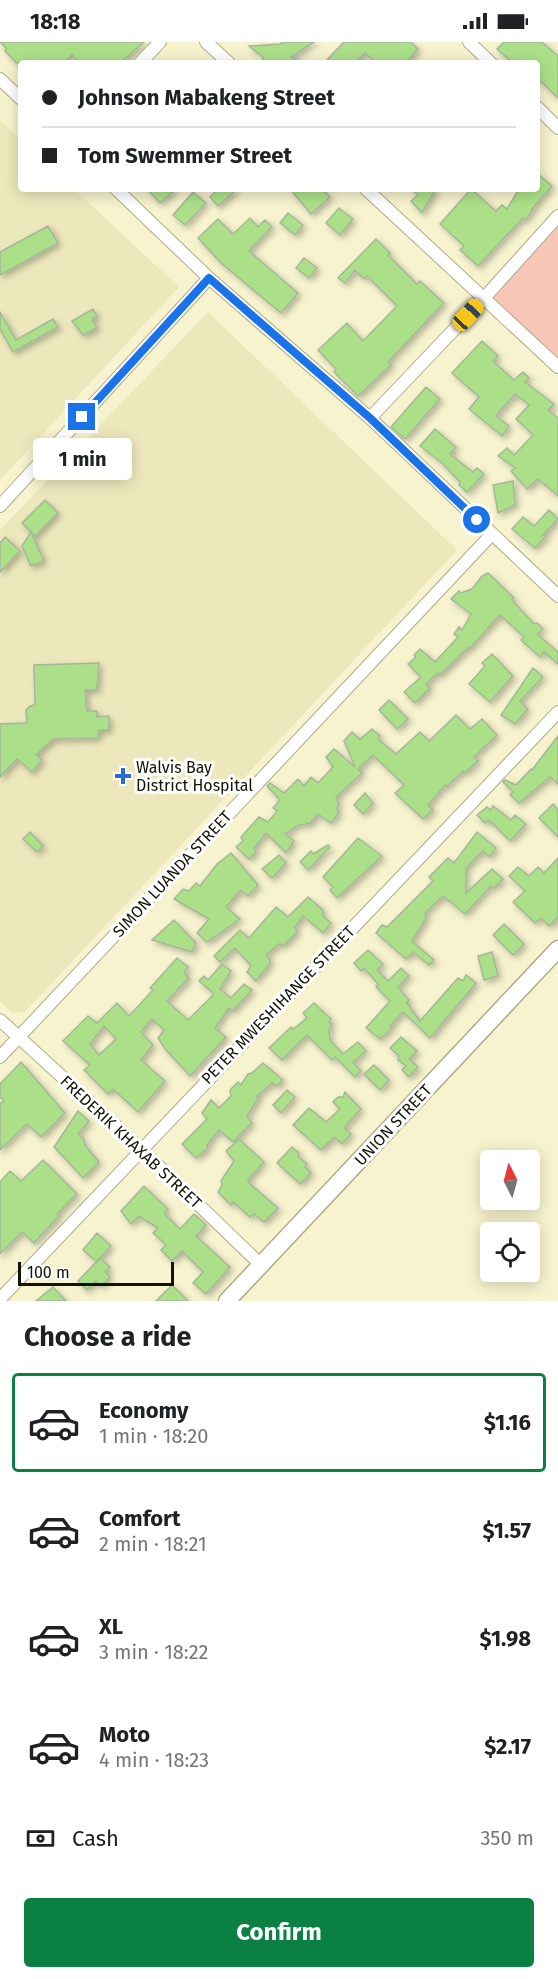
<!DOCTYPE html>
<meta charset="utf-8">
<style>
body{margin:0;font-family:"Fira Sans",sans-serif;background:#f6f6f6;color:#202124;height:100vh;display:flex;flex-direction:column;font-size:22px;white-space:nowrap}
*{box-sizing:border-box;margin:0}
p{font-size:20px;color:#757577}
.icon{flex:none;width:33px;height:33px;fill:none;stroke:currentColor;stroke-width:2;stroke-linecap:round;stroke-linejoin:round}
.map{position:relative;height:1259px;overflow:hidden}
.drawer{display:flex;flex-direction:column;background:#fff;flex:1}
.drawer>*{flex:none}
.guide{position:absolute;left:18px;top:18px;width:522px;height:132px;border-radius:6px;box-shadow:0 3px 15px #0003;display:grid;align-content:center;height:132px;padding:0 24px;background:#fff}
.needle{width:39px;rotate:354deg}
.controls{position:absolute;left:480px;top:1108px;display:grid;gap:12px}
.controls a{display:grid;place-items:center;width:60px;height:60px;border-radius:6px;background:#fff;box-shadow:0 3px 15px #0003;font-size:30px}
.scale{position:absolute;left:18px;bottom:15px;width:156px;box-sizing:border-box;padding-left:6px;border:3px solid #131206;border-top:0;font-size:16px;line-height:21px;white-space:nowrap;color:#131206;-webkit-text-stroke:4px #fff;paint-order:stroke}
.end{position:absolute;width:27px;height:27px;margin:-14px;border:8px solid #1a73e8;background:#fff;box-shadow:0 0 0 3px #fff}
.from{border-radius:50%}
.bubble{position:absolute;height:42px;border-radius:6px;background:#fff;box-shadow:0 3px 15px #0003;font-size:20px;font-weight:700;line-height:42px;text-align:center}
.car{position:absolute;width:18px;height:36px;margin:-18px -9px;border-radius:8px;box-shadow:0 0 4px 2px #0007;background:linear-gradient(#f5c518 24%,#345 0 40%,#f5c518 0 76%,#345 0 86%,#f5c518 0)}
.guide b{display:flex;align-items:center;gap:21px;height:57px;font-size:22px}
.guide b+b{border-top:2px solid #e0e0e0}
.guide i{width:15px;height:15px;background:#202124}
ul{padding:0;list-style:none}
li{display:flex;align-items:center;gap:18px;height:99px;margin:0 12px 9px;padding:0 12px;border:3px solid transparent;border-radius:6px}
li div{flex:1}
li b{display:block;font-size:22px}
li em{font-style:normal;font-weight:700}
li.active{border-color:#0b8043}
li>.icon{width:54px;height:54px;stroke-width:1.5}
h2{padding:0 24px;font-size:27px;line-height:72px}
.pay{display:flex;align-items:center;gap:15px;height:66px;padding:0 24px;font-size:22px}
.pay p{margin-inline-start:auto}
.action{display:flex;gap:12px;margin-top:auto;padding:12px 24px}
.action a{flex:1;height:69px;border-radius:6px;background:#0b8043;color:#fff;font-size:24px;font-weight:700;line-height:69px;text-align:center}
.status{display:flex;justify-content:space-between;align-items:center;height:42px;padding:0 30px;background:#fff;direction:ltr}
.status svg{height:16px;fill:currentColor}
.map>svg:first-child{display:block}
.built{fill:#ede8bc}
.park{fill:#f7c6b7}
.building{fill:#ace088;stroke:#a4b799;stroke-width:1.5;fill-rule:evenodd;filter:url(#shadow)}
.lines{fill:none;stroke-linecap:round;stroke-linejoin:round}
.minor-casing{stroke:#afaa88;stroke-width:14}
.major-casing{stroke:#afaa88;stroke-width:19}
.minor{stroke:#fff;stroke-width:12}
.major{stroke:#fff;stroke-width:16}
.route{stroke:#1a73e8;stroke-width:8}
.poi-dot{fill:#2d6bd8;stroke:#fff;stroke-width:2}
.labels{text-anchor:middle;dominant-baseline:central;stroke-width:6;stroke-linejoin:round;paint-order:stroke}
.poi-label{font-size:16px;fill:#131206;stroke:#fff;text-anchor:start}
.street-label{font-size:16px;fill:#131206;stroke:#fff}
</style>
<div class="status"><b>18:18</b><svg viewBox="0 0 49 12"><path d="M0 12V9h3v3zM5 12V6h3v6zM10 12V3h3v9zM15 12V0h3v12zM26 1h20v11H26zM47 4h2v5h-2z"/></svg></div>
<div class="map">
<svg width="558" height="1259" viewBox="0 0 558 1259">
<defs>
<filter id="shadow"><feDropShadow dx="3" dy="3" stdDeviation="3" flood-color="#0004"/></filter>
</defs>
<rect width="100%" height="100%" fill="#f7f3ce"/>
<path class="built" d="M 0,78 L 21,98 L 21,147 L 74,147 L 179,245 L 0,438 Z
M 208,270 L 457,508 L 25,970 L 12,971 L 0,959 L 0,488 Z"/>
<path class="park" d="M 558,182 L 558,318 L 492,255 Z"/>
<path class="building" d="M 0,0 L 144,0 L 120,21 L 79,21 L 72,13 L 65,21 L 17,21 L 5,9 L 7,7 Z
M 282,0 L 314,0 L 291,15 L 301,21 L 260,21 L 264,16 L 249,4 L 280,2 Z
M 344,0 L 411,0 L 418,7 L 406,21 L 376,21 L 365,11 L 355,21 L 324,21 Z
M 504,0 L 542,0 L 558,14 L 558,56 L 537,36 L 537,21 L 520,21 L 516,18 L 513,21 L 497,7 Z
M 537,131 L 552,144 L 532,167 L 533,167 L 526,178 L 523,176 L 478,224 L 460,208 L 464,204 L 440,182 L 471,147 L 496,169 L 502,163 L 507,167 L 519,147 L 537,147 Z
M 147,147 L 176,147 L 160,161 Z
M 218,147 L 237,147 L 218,164 L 210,155 Z
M 290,147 L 322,147 L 330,155 L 311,172 Z
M 411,147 L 436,147 L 422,171 L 411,159 L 418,153 Z
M 193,150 L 206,161 L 185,183 L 173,173 Z
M 339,166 L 353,177 L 340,193 L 326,181 Z
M 288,171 L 303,183 L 295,193 L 280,181 Z
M 250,176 L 258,185 L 265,178 L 272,185 L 249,209 L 298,251 L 281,271 L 221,221 L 198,196 L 218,177 L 233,192 Z
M 48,184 L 58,201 L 0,233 L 0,210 Z
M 376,197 L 390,211 L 388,213 L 417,242 L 420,239 L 444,261 L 388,320 L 391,323 L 358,354 L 334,330 L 336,327 L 318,308 L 347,281 L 363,299 L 397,264 L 367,234 L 364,237 L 355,228 L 345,241 L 338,236 Z
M 304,216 L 317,226 L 309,236 L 296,226 Z
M 93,267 L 97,274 L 92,277 L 97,286 L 83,293 L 72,279 Z
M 0,270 L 16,298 L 53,277 L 58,285 L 13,310 L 0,287 Z
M 482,299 L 498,314 L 493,319 L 514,338 L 523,330 L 529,336 L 525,340 L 554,362 L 548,368 L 558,376 L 558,454 L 538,437 L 527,447 L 511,429 L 515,426 L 498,414 L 507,406 L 514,413 L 533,393 L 516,377 L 529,363 L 515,352 L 496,374 L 509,384 L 502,394 L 469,367 L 479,355 L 452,331 Z
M 426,345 L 440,357 L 405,397 L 391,385 Z
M 435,387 L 456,405 L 450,412 L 473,430 L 477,426 L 484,432 L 467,450 L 459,443 L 460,440 L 442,421 L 420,404 Z
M 513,439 L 515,463 L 498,471 L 493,443 Z
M 45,458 L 58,471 L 35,494 L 22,481 Z
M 549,468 L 558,477 L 543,493 L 546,494 L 535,506 L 512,487 L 523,475 L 534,484 Z
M 31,490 L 44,519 L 31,524 L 22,504 Z
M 5,495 L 20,509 L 0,530 L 0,501 Z
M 488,531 L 514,556 L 512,558 L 534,582 L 537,581 L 543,587 L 537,592 L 558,610 L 558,622 L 544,610 L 540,615 L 521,598 L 524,595 L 500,573 L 470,606 L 469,605 L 440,633 L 438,631 L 426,642 L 430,646 L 415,661 L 404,650 L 421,635 L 408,622 L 416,615 L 414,613 L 420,607 L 435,620 L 458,595 L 454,592 L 459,585 L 462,588 L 471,572 L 451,557 L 459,549 L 461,551 L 472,547 L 482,534 Z
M 492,612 L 513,634 L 490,660 L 469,642 L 485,624 L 482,621 Z
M 99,621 L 97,648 L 85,648 L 87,669 L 97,669 L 97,675 L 109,674 L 109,688 L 99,688 L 98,696 L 53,697 L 36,713 L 42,718 L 32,730 L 17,717 L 0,735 L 0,682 L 27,681 L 26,668 L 30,664 L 35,663 L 34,623 Z
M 533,626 L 543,635 L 520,659 L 528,667 L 515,682 L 501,673 Z
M 389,658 L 408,677 L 397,687 L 379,668 Z
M 456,673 L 470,687 L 482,677 L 497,693 L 474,715 L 478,719 L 465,731 L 463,729 L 446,745 L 445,743 L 428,763 L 433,768 L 423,777 L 395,751 L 404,743 L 373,713 L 358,727 L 362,731 L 336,755 L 339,762 L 336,766 L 339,771 L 331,781 L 318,772 L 310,782 L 307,781 L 304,783 L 300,782 L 285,792 L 294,799 L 286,811 L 266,791 L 254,806 L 256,810 L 249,817 L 236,805 L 243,799 L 241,795 L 259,775 L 268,780 L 277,769 L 273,766 L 280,758 L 267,744 L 270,741 L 284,751 L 298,737 L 304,744 L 311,735 L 318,741 L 333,725 L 326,715 L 334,707 L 355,725 L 344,699 L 352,690 L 360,697 L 372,687 L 380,694 L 378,697 L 396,712 L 420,690 L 429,699 Z
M 558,694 L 558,742 L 550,735 L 519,761 L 510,753 L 513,750 L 503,740 L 505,738 L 516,743 L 531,727 L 532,728 Z
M 365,751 L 373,761 L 363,772 L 354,763 Z
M 553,762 L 558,768 L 558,795 L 539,776 Z
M 493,764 L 511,778 L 515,773 L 526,782 L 510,799 L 489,778 L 485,781 L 477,773 L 487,765 L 491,768 Z
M 30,790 L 43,804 L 37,810 L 23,797 Z
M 477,790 L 496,806 L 490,815 L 483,809 L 466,826 L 466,851 L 492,827 L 503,837 L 494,846 L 491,844 L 465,872 L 443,854 L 424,872 L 427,875 L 412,899 L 434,918 L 429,923 L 413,910 L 406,917 L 376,891 L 382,883 L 387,885 L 433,839 L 429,835 L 448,816 L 454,821 Z
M 358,796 L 382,814 L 337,856 L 330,848 L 333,845 L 323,835 Z
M 328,803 L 330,805 L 308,828 L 300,820 L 311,809 L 313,812 Z
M 231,811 L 258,843 L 248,854 L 241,848 L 226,865 L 240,877 L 207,900 L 197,891 L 209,877 L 174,857 L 183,847 L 189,849 L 196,841 L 200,844 L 217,822 Z
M 279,813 L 286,821 L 272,836 L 262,827 Z
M 558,816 L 558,875 L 549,884 L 541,876 L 535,881 L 513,860 L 525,849 L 509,834 L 518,825 L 529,834 L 538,825 L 544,831 Z
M 308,855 L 323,868 L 323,874 L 331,881 L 323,891 L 303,874 L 295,885 L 297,890 L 283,904 L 279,902 L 266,913 L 271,920 L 256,939 L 247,930 L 251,924 L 235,906 L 220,920 L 214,914 L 240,888 L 249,896 L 276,865 L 288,875 Z
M 174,878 L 196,901 L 192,910 L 152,898 Z
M 504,882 L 524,902 L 513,913 L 493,893 Z
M 368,908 L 383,922 L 377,928 L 388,939 L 401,926 L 409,934 L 398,945 L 409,958 L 407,961 L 420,979 L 458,936 L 463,939 L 466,933 L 476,941 L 430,996 L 403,970 L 390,984 L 392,986 L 380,997 L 366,986 L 390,959 L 376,945 L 378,942 L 364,926 L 361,929 L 354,921 Z
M 492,910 L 498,934 L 484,938 L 478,914 Z
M 177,916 L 188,925 L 184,931 L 189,936 L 167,959 L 188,978 L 214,952 L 199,939 L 204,934 L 208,938 L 222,922 L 231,929 L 220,947 L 231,956 L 244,942 L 252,948 L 233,969 L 229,966 L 215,986 L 226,995 L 190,1034 L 166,1008 L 158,996 L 164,988 L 152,977 L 141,990 L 153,1003 L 141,1018 L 165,1039 L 138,1070 L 113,1047 L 108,1052 L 84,1028 L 90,1023 L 63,999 L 88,974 L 97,981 L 117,961 L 129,974 L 153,948 L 150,946 ZM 104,984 L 116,997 L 99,1013 L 90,1002 Z
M 314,961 L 331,977 L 329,980 L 332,982 L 329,988 L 330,998 L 343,1012 L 358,1000 L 366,1009 L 353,1020 L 361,1029 L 355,1035 L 335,1015 L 332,1018 L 307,993 L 282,1018 L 269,1006 L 291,985 L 293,987 L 307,976 L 303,971 Z
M 401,995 L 417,1009 L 409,1017 L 418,1025 L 409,1035 L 402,1028 L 406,1024 L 398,1018 L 399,1014 L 390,1006 Z
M 21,1020 L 65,1071 L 41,1095 L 27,1082 L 0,1108 L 0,1062 L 4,1058 L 0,1055 L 0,1042 Z
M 263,1021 L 283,1038 L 277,1044 L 272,1041 L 257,1054 L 259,1055 L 247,1074 L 252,1081 L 233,1100 L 219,1088 L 207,1103 L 208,1106 L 196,1116 L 182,1102 L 207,1077 L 202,1071 L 211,1058 L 219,1066 L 231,1054 L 230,1048 L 238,1040 L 241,1043 L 248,1032 L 252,1031 Z
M 374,1023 L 389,1038 L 380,1048 L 364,1032 Z
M 287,1048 L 295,1055 L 281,1071 L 273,1063 Z
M 345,1050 L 361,1067 L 344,1086 L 351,1092 L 342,1102 L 334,1095 L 321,1108 L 293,1083 L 309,1066 L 326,1080 L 340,1067 L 333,1060 L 338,1055 L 343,1055 Z
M 78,1069 L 89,1079 L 78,1092 L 84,1097 L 85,1103 L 99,1120 L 83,1136 L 54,1105 Z
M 239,1097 L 264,1120 L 248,1138 L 248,1140 L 278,1166 L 264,1180 L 254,1172 L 250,1175 L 233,1160 L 231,1163 L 218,1150 L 222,1143 L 221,1139 L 234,1119 L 226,1109 Z
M 292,1105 L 299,1111 L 298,1114 L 307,1122 L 305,1125 L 311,1131 L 300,1142 L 277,1121 Z
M 43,1118 L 77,1152 L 57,1172 L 59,1174 L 34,1201 L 22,1190 L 0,1212 L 0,1140 L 10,1129 L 21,1139 Z
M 144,1144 L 168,1167 L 164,1171 L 180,1187 L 194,1172 L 206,1183 L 196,1194 L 230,1225 L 206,1252 L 193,1241 L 203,1230 L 182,1209 L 172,1219 L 161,1208 L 166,1203 L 153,1191 L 158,1186 L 139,1174 L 131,1182 L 121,1169 Z
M 97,1191 L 111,1204 L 97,1220 L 83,1208 Z
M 100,1216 L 110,1225 L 105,1230 L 110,1235 L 101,1244 L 96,1239 L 87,1248 L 78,1239 Z
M 172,1243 L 188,1259 L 156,1259 Z
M 53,1245 L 66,1259 L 36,1259 Z"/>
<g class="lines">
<defs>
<path id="minor" d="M 206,0 L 229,21
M 469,0 L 491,21
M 140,21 L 160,0
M 0,37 L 21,57
M 537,65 L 558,86
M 116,147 L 209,236 L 370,376 L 558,554
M 366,147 L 558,325
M 370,376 L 485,255 L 558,174
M 0,464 L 209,236
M 0,978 L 141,1107 L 261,1223
M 0,1015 L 492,492
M 0,1257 L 558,670"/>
<path id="major" d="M 227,1259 L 558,907"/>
</defs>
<use href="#minor" class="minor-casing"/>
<use href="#major" class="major-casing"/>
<use href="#minor" class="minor"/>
<use href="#major" class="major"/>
</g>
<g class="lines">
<path class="route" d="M 82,375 L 209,236 L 370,376 L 477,478"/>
</g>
<path class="poi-dot" d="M120 725h6v6h6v6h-6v6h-6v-6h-6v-6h6z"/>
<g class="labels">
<g class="poi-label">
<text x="136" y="725">Walvis Bay<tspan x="136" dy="18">District Hospital</tspan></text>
</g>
<g class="street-label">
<text transform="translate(172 832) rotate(-47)">SIMON LUANDA STREET</text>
<text transform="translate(278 963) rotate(-46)">PETER MWESHIHANGE STREET</text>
<text transform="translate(393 1083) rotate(-47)">UNION STREET</text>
<text transform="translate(131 1100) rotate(43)">FREDERIK KHAXAB STREET</text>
</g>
</g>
</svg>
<div class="controls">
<a><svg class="needle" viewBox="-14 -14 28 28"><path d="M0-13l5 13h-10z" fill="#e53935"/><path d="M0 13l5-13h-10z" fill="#757577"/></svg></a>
<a><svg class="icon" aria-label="locate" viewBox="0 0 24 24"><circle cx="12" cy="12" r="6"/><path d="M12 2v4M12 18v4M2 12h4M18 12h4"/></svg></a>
</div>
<div class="scale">100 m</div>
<i class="end from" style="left:477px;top:478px"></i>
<i class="end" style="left:82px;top:375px"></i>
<div class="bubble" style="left:33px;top:396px;width:99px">1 min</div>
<i class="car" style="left:468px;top:273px;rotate:43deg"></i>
<div class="guide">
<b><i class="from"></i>Johnson Mabakeng Street</b>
<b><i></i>Tom Swemmer Street</b>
</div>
</div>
<section class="drawer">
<h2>Choose a ride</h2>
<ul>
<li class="active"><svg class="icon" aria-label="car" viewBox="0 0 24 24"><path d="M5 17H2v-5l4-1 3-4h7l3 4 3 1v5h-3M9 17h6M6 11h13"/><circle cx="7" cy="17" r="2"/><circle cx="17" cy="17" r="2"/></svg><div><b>Economy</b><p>1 min · 18:20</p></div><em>$1.16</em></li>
<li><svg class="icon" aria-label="car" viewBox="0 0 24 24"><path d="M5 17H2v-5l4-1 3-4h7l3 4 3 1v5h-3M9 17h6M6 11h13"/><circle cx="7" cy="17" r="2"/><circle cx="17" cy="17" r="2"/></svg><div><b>Comfort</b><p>2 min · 18:21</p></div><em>$1.57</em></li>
<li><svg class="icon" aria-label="car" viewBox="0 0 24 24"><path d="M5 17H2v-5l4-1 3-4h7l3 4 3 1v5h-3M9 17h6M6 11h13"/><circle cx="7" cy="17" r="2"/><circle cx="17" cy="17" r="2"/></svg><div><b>XL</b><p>3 min · 18:22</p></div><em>$1.98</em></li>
<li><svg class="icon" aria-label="car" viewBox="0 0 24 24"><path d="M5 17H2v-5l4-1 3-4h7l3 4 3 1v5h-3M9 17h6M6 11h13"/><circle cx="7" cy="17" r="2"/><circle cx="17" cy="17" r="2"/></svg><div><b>Moto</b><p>4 min · 18:23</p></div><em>$2.17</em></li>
</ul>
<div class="pay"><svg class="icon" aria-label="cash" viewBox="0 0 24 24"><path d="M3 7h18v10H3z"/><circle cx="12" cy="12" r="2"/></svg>Cash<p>350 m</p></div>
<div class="action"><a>Confirm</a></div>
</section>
